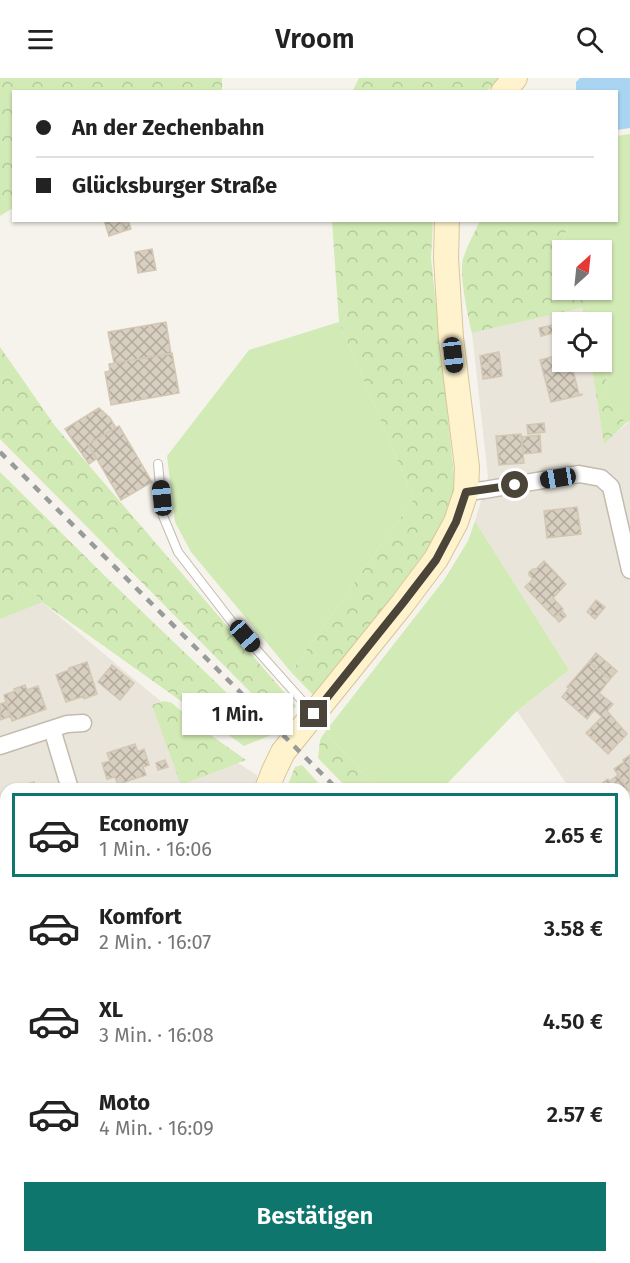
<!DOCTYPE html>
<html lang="de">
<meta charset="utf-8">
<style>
body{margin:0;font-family:"Fira Sans",sans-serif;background:#f6f6f6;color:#222;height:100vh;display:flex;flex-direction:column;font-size:22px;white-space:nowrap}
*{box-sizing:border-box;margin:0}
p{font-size:20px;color:#767676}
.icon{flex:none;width:33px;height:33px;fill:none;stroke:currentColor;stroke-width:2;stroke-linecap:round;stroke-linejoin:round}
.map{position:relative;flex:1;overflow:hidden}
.sheet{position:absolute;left:0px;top:705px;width:630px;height:480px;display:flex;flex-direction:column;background:#fff;border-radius:18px 18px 0 0;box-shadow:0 2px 4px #0004}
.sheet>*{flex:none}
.top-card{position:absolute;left:12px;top:12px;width:606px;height:132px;border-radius:0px;box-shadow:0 2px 4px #0004;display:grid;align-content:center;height:132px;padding:0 24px;background:#fff}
.needle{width:39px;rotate:27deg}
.tools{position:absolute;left:552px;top:162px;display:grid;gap:12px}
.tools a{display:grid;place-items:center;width:60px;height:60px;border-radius:0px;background:#fff;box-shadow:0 2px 4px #0004;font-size:30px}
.end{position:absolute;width:27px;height:27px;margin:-14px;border:8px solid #4b4439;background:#fff;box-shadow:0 0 0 3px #fff}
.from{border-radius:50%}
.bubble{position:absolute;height:42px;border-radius:0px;background:#fff;box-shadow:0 2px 4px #0004;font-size:20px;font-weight:600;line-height:42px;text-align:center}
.car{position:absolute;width:18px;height:36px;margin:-18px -9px;border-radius:8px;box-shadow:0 0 4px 2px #0007;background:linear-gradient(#222 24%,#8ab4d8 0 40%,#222 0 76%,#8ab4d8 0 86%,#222 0)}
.top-card b{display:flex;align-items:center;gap:21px;height:57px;font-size:22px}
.top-card b+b{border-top:2px solid #e0e0e0}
.top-card i{width:15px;height:15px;background:#222}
ul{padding:10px 0 0;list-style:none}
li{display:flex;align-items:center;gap:18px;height:84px;margin:0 12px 9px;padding:0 12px;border:3px solid transparent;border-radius:0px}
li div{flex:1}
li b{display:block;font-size:22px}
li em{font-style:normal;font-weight:600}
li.on{border-color:#0f766e}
li>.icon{width:54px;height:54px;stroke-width:1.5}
.cta{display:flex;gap:12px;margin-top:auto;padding:12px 24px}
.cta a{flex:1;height:69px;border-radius:0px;background:#0f766e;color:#fff;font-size:24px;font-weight:600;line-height:69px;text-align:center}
header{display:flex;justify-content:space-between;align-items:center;height:78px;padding:0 24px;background:#fff;font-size:27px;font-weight:600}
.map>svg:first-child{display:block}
.residential{fill:#eae5da}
.grass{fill:#d2eab5}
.forest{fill:url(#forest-crowns)}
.water{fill:#a9d4f2}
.building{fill:url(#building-cross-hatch);stroke:#d3c7b4;stroke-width:1.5}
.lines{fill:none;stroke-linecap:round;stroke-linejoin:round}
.lane-casing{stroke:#c2bbae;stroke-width:10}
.street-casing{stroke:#c2bbae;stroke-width:19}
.secondary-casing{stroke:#d6c79b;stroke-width:26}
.lane{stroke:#fff;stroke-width:8}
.street{stroke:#fff;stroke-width:16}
.secondary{stroke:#fff3cd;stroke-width:24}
.rail{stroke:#9a9a9a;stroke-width:4.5;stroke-dasharray:8 8;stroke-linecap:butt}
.route{stroke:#4b4439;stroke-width:8}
</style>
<header><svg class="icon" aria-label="menu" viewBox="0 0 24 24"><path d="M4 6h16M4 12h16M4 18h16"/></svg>Vroom<svg class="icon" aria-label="search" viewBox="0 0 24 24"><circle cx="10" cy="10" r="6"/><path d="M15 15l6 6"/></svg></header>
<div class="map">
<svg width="630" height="1185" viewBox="0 0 630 1185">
<defs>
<pattern id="forest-crowns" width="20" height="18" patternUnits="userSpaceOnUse" patternTransform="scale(1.5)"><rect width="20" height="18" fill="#d2eab5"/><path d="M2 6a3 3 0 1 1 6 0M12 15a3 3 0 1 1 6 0" fill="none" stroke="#b6ca9c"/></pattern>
<pattern id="building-cross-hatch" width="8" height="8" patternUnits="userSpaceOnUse" patternTransform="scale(1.5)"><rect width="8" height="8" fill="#d8cfc1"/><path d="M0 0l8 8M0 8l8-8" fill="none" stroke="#b1aa9e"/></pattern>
</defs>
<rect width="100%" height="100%" fill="#f6f3ec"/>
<path class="residential" d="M 582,230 L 585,244 L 562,244 L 562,284 L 591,284 L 604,365 L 630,343 L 630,880 L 624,884 L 624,711 L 570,711 L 517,633 L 569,592 L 475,443 L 488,399 L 472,255 Z
M 0,499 L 42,524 L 225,677 L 257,697 L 257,711 L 6,711 L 6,1130 L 0,1132 Z
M 624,1135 L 630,1144 L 630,1185 L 446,1185 L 447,1179 L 624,1179 Z"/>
<path class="grass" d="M 630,56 L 630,343 L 626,345 L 614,332 L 606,319 L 607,253 L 587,229 L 582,212 L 602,212 L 602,172 L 562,172 L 562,194 L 555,189 L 568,147 L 568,143 L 616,142 L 617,58 Z
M 339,244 L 414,421 L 291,594 L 191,474 L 175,444 L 167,378 L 249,272 Z
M 475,443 L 569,592 L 517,633 L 442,711 L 378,711 L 325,654 L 444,502 L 468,463 Z
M 16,506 L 33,513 L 42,524 L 0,541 L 0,531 L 17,522 Z"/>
<path class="forest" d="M 0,0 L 222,0 L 222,12 L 219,14 L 14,14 L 13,130 L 0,138 Z
M 359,0 L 500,0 L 487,13 L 352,14 Z
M 332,143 L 433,143 L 431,180 L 456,416 L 438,457 L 316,620 L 291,594 L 414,421 L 339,244 Z
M 480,143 L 568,143 L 568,147 L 555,188 L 562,194 L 562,212 L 582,212 L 587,229 L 600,244 L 585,244 L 582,230 L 472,255 C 468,239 459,197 463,181 C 467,168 474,155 480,143 Z
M 602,246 L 607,253 L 606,319 L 614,332 L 626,345 L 604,366 L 591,284 L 602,284 Z
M 0,269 L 55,348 L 296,628 L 281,645 L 0,361 Z
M 0,394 L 108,501 L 271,657 L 244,668 L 42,524 L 33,513 L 16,506 L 17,523 L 0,531 Z
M 164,623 L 172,625 L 202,651 L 246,682 L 181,707 L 152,627 Z
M 325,654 L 378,711 L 348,711 L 318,680 L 320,662 Z
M 302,687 L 324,711 L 286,711 L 295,689 Z
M 624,976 L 630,984 L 630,1031 L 624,1023 Z
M 624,1059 L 630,1067 L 630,1144 L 624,1135 Z
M 6,1140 L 6,1179 L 233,1179 L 228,1185 L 0,1185 L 0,1143 Z
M 278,1179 L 447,1179 L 446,1185 L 280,1185 Z"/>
<path class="water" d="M 580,0 L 630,0 L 630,50 L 617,52 L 616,14 L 576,13 L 576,4 Z"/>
<path class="building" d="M 104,142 L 120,142 L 124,153 L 109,158 Z
M 124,142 L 128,142 L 131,151 L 124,153 L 121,143 Z
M 152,171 L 156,192 L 138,195 L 135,174 Z
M 166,244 L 171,276 L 114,285 L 108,254 Z
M 562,245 L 562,253 L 541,258 L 539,250 Z
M 499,274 L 502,298 L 491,300 L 488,276 Z
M 172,275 L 179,315 L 111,327 L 105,294 L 110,293 L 109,286 Z
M 488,276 L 491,300 L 483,301 L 480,278 Z
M 562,276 L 562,284 L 585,284 L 587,288 L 573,292 L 579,317 L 582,316 L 582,317 L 551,324 L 540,282 Z
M 99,330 L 110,340 L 116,350 L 88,366 L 96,381 L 89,386 L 65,351 Z
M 544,345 L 545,354 L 528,356 L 527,347 Z
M 119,348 L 152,404 L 121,422 L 88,366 Z
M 521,356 L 524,385 L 499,387 L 496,358 Z
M 540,357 L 541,374 L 523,376 L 522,359 Z
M 577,429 L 581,456 L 547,460 L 544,433 Z
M 544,483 L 566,506 L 553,520 L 563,531 L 554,539 L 525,509 L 533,501 L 529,497 L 529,494 L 533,491 L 536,491 Z
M 596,522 L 605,529 L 595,541 L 587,534 Z
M 562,533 L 566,538 L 559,544 L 555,539 Z
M 596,575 L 617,593 L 610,601 L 589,584 Z
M 87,584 L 97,616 L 84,621 L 84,618 L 66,624 L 56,597 L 69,592 L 69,590 Z
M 589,584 L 610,601 L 599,615 L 613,626 L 607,633 L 627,656 L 608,676 L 586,655 L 602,639 L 594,632 L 587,641 L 562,619 L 569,610 L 567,609 Z
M 112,587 L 134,605 L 120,622 L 98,604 Z
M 25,607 L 27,612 L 38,608 L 46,631 L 12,643 L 4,617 L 15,613 L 14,611 Z
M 6,624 L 11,638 L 0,642 L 0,626 Z
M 135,666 L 138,674 L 144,671 L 149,687 L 143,689 L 146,697 L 134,701 L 134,699 L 133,701 L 118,707 L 115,699 L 107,701 L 102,685 L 110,683 L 107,675 Z
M 630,677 L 630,714 L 614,691 L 624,684 L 623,682 Z
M 165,682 L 168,689 L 158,692 L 156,685 Z
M 618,697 L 628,712 L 624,715 L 624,711 L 615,711 L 610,703 Z
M 608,701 L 615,711 L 600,711 L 598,708 Z
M 34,704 L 37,711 L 14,711 Z
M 6,949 L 6,968 L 0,953 L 0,951 Z
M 2,957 L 6,968 L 6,993 L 0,995 L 0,958 Z"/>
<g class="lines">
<defs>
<path id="lane" d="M 158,386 L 163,438 L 178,474 L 232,544 L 313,635"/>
<path id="street" d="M 466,414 L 484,412 L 579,396 L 601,400 L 611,409 L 630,492
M 52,651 L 70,711
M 0,668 L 67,646 L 83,645
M 0,1022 L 6,1020"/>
<path id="secondary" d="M 503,14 L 515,0
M 267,711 L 273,695 L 283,674 L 403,525 L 436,481 L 456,444 L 466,414 L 467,389 L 451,260 L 446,180 L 447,142
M 259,1179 L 259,1185"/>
</defs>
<use href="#lane" class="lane-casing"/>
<use href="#street" class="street-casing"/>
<use href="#secondary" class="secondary-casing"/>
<use href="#lane" class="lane"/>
<use href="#street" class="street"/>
<use href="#secondary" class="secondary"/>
<path class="rail" d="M 0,374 L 337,711
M 624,1038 L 630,1046"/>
</g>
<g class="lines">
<path class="route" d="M 314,636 L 403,525 L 436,482 L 456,444 L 466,414 L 515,407"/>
</g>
</svg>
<div class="tools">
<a><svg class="needle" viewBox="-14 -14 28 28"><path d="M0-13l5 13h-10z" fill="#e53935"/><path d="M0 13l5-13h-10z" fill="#767676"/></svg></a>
<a><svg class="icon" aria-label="locate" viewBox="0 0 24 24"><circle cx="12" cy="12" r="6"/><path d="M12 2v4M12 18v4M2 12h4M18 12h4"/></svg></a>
</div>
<i class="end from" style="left:515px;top:407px"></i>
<i class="end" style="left:314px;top:636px"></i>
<div class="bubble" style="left:182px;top:615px;width:111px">1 Min.</div>
<i class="car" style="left:453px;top:277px;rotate:173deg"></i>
<i class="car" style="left:558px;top:400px;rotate:261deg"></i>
<i class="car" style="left:162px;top:420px;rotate:354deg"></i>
<i class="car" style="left:245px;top:558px;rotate:139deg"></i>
<div class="top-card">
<b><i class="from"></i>An der Zechenbahn</b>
<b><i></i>Glücksburger Straße</b>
</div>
<section class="sheet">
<ul>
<li class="on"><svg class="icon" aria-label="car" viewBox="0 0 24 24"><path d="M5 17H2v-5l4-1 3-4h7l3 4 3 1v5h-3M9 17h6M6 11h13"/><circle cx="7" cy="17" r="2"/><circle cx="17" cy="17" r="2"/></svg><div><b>Economy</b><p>1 Min. · 16:06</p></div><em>2.65 €</em></li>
<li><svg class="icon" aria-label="car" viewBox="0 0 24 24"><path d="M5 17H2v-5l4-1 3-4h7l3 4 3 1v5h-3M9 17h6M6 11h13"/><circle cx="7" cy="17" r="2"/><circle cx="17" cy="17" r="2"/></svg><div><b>Komfort</b><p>2 Min. · 16:07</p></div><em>3.58 €</em></li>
<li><svg class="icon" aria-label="car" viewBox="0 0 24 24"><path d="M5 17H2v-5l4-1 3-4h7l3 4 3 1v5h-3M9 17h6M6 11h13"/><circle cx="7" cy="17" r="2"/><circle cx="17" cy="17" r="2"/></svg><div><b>XL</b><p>3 Min. · 16:08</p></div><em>4.50 €</em></li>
<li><svg class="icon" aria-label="car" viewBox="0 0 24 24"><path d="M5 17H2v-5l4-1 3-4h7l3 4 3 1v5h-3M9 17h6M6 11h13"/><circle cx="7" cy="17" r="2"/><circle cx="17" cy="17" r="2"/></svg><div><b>Moto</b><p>4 Min. · 16:09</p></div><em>2.57 €</em></li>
</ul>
<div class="cta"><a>Bestätigen</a></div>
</section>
</div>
